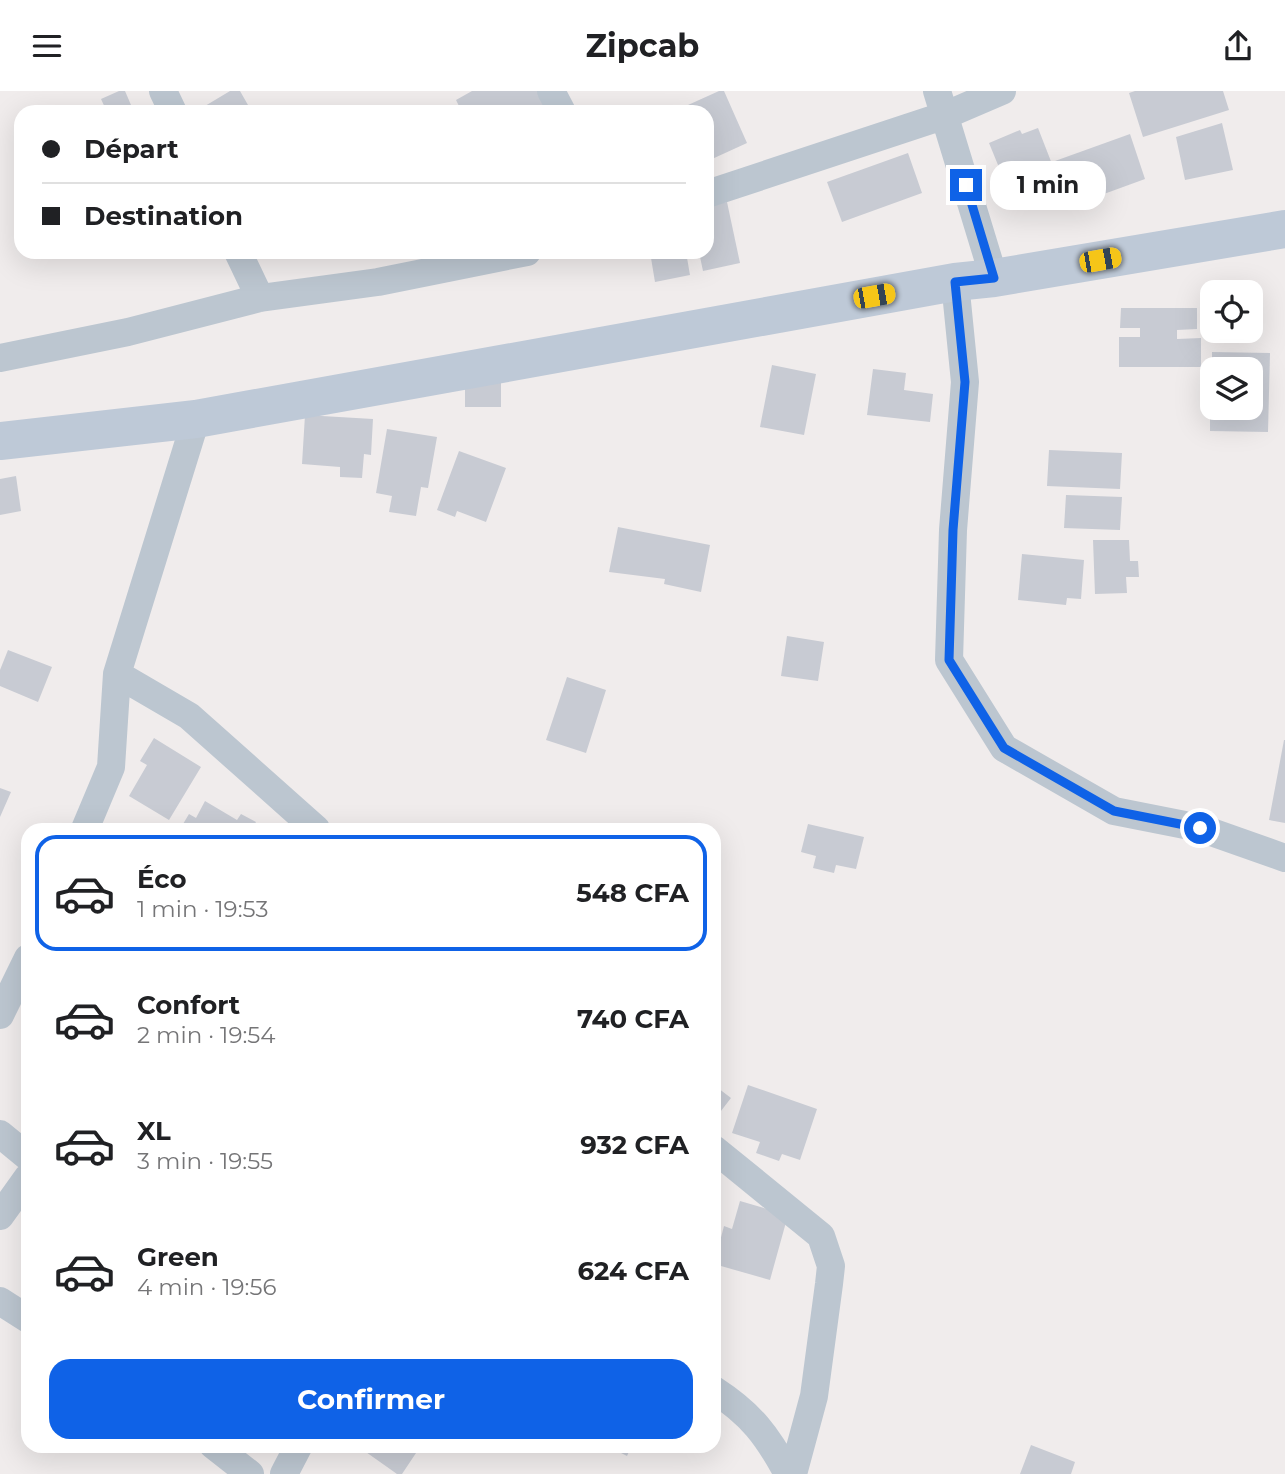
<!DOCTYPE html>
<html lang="fr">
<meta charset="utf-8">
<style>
body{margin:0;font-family:Montserrat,sans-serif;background:#f2f2f2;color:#202124;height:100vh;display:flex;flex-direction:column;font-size:26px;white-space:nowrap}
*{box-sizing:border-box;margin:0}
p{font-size:23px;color:#757577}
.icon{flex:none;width:38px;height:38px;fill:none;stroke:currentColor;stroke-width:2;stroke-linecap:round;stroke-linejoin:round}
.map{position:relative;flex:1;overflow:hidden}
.sheet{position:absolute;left:21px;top:732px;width:700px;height:630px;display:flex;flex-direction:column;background:#fff;border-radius:21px;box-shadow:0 7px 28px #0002}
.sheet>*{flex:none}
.hud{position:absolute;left:14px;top:14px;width:700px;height:154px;border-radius:21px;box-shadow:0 7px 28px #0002;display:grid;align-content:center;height:154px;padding:0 28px;background:#fff}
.fabs{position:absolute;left:1200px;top:189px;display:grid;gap:14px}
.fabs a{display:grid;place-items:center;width:63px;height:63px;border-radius:14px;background:#fff;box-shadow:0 7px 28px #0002;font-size:35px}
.end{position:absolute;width:32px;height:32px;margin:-16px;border:9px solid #0f62e7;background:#fff;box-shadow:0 0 0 4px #fff}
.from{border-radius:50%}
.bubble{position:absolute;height:49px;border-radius:21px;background:#fff;box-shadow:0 7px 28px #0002;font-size:23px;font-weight:700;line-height:49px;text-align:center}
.car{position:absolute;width:21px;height:42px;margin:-21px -10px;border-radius:9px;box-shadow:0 0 5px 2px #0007;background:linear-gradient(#f5c518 24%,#345 0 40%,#f5c518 0 76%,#345 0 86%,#f5c518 0)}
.hud b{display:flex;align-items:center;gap:24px;height:66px;font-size:26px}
.hud b+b{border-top:2px solid #e0e0e0}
.hud i{width:18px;height:18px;background:#202124}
ul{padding:12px 0 0;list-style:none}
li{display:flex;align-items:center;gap:21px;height:116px;margin:0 14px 10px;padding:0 14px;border:4px solid transparent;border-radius:21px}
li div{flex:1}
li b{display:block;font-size:26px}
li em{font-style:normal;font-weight:700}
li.on{border-color:#0f62e7}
li>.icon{width:63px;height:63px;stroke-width:1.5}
.primary-button{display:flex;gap:14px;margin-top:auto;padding:14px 28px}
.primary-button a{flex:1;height:80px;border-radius:21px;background:#0f62e7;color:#fff;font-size:28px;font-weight:700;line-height:80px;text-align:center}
header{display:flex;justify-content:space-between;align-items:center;height:91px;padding:0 28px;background:#fff;font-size:32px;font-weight:700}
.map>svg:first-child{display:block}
.building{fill:#c8cbd3}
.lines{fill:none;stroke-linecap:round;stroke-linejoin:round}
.street{stroke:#bcc6d0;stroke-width:28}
.secondary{stroke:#bec9d7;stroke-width:38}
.route{stroke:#0f62e7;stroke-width:9}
</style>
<header><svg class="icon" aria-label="menu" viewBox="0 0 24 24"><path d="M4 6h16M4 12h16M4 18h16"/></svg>Zipcab<svg class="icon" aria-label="share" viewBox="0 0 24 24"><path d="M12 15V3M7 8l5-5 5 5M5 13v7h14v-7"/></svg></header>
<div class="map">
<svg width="1285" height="1383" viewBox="0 0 1285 1383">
<rect width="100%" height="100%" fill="#f0ecec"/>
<path class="building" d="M 119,0 L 125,0 L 134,21 L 107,21 L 101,8 Z
M 230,0 L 240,0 L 252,21 L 208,21 L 205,15 Z
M 472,0 L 540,0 L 547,13 L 533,21 L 462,21 L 456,9 Z
M 719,0 L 724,0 L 747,52 L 712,68 L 707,57 L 707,21 L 691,21 L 688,14 Z
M 1135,0 L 1223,0 L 1229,19 L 1143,46 L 1129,2 Z
M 1222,32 L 1233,79 L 1185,89 L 1176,46 Z
M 1038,37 L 1052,73 L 1005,91 L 989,52 L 1020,39 L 1022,43 Z
M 1130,43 L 1145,88 L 1071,115 L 1055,70 Z
M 908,62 L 922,102 L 842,131 L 827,91 Z
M 727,111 L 740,172 L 703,180 L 699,161 L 707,161 L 707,115 Z
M 650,161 L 686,161 L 690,184 L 655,191 Z
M 1121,217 L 1197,217 L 1197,238 L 1177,239 L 1177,248 L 1201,247 L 1201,276 L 1119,276 L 1119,246 L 1140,246 L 1140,237 L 1120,237 Z
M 1212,261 L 1270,262 L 1268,341 L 1210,340 L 1210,317 L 1251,317 L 1251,278 L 1212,278 Z
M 772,274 L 816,283 L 804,344 L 760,336 Z
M 873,278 L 906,282 L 904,299 L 933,303 L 930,331 L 867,324 Z
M 465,284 L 501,285 L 501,316 L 465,316 Z
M 1205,286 L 1213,286 L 1213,306 L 1205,306 Z
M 305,324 L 373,328 L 371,364 L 364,363 L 362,387 L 340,386 L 340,376 L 302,373 Z
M 387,338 L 437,346 L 428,397 L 421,396 L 416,425 L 389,421 L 392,405 L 376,402 Z
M 1049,359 L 1122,362 L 1120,398 L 1047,395 Z
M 459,360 L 506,377 L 486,431 L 457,420 L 455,426 L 437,419 Z
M 16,385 L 21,420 L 0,424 L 0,388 Z
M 1066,404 L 1122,406 L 1120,439 L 1064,437 Z
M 618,436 L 710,454 L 701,501 L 664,493 L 665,488 L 609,481 Z
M 1093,449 L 1129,449 L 1130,470 L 1138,470 L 1139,486 L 1126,486 L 1127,502 L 1095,503 Z
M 1022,463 L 1084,469 L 1081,508 L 1067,507 L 1066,514 L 1018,509 Z
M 787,545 L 824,551 L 818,590 L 781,585 Z
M 8,559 L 52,576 L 38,611 L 0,595 L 0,579 Z
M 567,586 L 606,599 L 586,662 L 546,649 Z
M 154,647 L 201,676 L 169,729 L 129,705 L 147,674 L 140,670 Z
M 1284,649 L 1285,649 L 1285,732 L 1269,729 Z
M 0,697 L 11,701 L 0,726 Z
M 205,710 L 237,729 L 241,723 L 256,731 L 252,738 L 180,738 L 189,723 L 196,727 Z
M 808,733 L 864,746 L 856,778 L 836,774 L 834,782 L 813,777 L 816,765 L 801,761 Z
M 714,994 L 731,1007 L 714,1029 Z
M 748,994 L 817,1018 L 800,1069 L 782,1063 L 779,1070 L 756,1062 L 760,1051 L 732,1042 Z
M 740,1110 L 788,1124 L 770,1189 L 714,1173 L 724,1135 L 732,1138 Z
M 356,1354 L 412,1354 L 418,1359 L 402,1383 L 397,1383 Z
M 605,1354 L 632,1354 L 627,1365 Z
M 1031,1354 L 1075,1371 L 1071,1383 L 1020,1383 Z"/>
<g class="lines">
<path class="street" d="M 163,0 L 173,21
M 551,0 L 562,21
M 937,0 L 994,187
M 707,103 L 946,24 L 1002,0
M 238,161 L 260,207
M 955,191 L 965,291 L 953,439 L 949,569 L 1004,657 L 1114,720 L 1200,737 L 1285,767
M 0,267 L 128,241 L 260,207 L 378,191 L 527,161
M 117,583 L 189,625 L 316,738
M 85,738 L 111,676 L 117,583 L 196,328
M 0,924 L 28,867
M 0,1043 L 28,1066
M 714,1058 L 821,1145 L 831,1175 L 829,1193 L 814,1305 L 793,1383
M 0,1125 L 28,1086
M 0,1210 L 28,1228
M 714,1299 C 751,1323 767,1344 788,1383
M 213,1354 L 250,1383
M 284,1383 L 299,1354"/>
<path class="secondary" d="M 0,350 L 196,328 L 955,191 L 994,187 L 1285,138"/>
</g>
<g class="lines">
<path class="route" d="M 966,94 L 994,187 L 955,191 L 965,291 L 953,439 L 949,569 L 1004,657 L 1114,720 L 1200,737"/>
</g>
</svg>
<div class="fabs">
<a><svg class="icon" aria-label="locate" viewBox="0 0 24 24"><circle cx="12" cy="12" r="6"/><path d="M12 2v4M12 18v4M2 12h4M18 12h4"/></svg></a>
<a><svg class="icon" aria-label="layers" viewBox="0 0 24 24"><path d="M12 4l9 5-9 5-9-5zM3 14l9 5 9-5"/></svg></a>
</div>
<i class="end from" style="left:1200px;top:737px"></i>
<i class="end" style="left:966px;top:94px"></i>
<div class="bubble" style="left:990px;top:70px;width:116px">1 min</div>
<i class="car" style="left:1100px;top:169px;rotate:80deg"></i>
<i class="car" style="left:874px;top:205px;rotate:80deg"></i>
<div class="hud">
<b><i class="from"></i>Départ</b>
<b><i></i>Destination</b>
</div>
<section class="sheet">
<ul>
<li class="on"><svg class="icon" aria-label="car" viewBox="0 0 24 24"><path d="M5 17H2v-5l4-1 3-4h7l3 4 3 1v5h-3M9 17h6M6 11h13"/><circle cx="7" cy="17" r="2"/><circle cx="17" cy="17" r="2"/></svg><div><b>Éco</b><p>1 min · 19:53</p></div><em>548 CFA</em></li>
<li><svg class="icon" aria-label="car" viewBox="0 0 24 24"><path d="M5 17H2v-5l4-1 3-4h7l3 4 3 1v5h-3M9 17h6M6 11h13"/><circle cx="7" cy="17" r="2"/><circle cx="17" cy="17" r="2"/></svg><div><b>Confort</b><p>2 min · 19:54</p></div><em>740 CFA</em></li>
<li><svg class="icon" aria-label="car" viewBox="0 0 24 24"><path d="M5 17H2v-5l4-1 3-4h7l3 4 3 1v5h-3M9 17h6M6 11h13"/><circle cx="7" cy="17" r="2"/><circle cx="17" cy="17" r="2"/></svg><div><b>XL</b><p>3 min · 19:55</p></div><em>932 CFA</em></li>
<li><svg class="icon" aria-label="car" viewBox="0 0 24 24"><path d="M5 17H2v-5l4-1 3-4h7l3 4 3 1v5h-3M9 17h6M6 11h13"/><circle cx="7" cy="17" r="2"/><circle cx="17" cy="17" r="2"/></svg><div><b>Green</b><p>4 min · 19:56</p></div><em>624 CFA</em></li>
</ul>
<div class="primary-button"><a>Confirmer</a></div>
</section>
</div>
